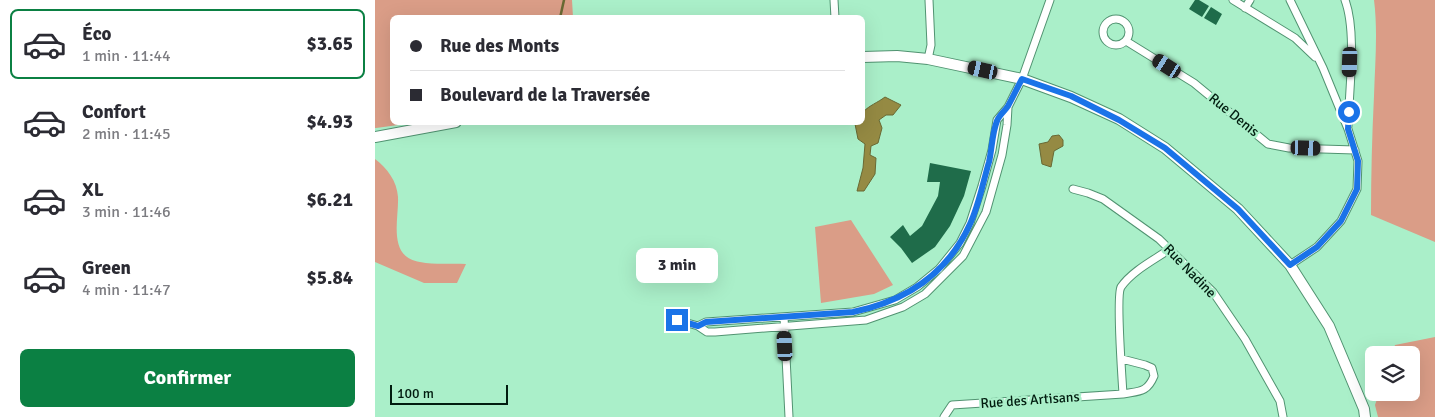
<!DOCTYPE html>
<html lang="fr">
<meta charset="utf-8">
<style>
body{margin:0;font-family:Signika,sans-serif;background:#f7f7f7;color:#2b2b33;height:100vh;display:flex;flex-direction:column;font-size:19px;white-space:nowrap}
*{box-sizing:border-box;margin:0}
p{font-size:16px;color:#7c7c81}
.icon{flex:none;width:28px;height:28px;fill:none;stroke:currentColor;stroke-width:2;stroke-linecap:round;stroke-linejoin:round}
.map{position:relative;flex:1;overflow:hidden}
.panel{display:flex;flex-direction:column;background:#fff;width:375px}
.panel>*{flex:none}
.top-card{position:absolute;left:15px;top:15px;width:475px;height:110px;border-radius:8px;box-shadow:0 5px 20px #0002;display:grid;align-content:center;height:110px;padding:0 20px;background:#fff}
.fabs{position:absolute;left:990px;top:346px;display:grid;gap:10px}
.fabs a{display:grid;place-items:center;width:55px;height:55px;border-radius:8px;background:#fff;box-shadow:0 5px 20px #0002;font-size:25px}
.scale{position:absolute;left:15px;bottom:12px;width:118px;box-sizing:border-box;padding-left:5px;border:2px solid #011c0f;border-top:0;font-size:14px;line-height:18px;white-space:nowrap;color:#011c0f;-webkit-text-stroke:4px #aaefc9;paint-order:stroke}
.end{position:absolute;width:22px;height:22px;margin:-11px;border:6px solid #1a73e8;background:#fff;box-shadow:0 0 0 2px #fff}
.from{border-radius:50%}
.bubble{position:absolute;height:35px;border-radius:8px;background:#fff;box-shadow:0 5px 20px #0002;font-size:16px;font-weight:700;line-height:35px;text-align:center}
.car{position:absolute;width:15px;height:30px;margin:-15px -8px;border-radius:6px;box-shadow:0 0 4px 1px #0007;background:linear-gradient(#222 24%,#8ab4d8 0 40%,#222 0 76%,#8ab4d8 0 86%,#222 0)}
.top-card b{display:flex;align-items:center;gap:18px;height:48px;font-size:19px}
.top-card b+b{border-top:1px solid #e1e1e2}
.top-card i{width:12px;height:12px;background:#2b2b33}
ul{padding:9px 0 0;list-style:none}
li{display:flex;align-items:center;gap:15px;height:70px;margin:0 10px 8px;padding:0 10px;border:2px solid transparent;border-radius:8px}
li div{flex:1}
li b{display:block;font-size:19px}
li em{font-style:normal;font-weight:700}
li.current{border-color:#0b8043}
li>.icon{width:45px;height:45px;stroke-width:1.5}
.action{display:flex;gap:10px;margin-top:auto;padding:10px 20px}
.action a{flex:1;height:58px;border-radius:8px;background:#0b8043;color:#fff;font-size:20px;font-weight:700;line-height:58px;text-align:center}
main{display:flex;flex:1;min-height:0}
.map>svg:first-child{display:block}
.green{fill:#da9d87}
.water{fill:#958a43;stroke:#696933}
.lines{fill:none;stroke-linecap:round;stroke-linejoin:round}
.stream{stroke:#696933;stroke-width:2.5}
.building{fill:#1f6c4a}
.street-casing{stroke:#519371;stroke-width:9}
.secondary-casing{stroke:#519371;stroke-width:12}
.street{stroke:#fff;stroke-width:7}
.secondary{stroke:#fff;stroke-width:10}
.route{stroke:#1a73e8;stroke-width:6}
.labels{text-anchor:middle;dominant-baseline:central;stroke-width:5;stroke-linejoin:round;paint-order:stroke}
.street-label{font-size:14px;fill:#011c0f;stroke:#aaefc9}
</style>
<main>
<section class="panel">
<ul>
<li class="current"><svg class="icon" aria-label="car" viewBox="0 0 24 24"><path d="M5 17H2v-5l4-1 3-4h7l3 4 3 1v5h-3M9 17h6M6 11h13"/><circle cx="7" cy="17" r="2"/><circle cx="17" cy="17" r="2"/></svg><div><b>Éco</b><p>1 min · 11:44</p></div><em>$3.65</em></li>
<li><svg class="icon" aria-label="car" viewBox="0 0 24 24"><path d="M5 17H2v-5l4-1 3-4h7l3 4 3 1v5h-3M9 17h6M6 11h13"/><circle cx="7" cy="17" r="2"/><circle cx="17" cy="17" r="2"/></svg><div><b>Confort</b><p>2 min · 11:45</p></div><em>$4.93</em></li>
<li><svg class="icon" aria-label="car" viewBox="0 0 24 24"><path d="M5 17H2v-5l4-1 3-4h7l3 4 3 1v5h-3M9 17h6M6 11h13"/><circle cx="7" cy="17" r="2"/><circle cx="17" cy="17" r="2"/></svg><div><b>XL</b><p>3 min · 11:46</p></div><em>$6.21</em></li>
<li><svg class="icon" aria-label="car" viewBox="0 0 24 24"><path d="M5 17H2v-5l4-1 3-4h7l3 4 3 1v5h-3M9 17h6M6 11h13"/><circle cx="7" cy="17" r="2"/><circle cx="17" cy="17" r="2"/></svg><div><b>Green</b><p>4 min · 11:47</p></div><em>$5.84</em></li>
</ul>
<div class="action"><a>Confirmer</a></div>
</section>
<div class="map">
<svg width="1060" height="417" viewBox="0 0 1060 417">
<rect width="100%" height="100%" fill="#aaefc9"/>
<path class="green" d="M 0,0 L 197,0 L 198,17 L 18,18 L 18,122 L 38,123 L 1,128 L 0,128 Z
M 999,0 L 1060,0 L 1060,242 L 996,215 C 996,175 997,136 999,96 C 1000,64 1003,31 999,0 Z
M 0,159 C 12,168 22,181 23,197 C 24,219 12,257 45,262 C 60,265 76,263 91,264 L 82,283 L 49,283 L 0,262 Z
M 476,220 L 518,285 L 499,294 L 446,303 L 440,227 Z
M 1060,337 L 1060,417 L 1003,417 L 1000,405 L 1004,393 L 1036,392 L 1036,355 L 1017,355 L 1020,345 Z"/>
<path class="water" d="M 510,97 L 526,105 L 518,115 L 511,115 L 504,120 L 507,128 L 503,143 L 496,146 L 495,155 L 501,158 L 500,174 L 489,191 L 482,191 L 488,168 L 490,144 L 483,139 L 480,124 L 481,123 L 488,122 L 488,112 C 495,105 502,103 510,97 Z
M 684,135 L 688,140 L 688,146 L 679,151 L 676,167 L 667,164 L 664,144 L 673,142 L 677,136 Z"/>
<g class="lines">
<path class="stream" d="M 185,18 L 189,0"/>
</g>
<path class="building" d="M 820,0 L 824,0 L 834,6 L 827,17 L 814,9 Z
M 836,7 L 847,14 L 841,25 L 829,18 Z
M 555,163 L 596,171 L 589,196 L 575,226 L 560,247 L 537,263 L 526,248 L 515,237 L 528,225 L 535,236 L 547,226 L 563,196 L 565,182 L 552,182 Z"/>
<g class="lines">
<defs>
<path id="street" d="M 459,0 L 460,18
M 858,0 L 920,38 L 940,57
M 915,0 L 948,68 L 973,129 L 983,161 L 982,189 L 966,221 L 942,247 L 915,265
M 970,0 C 982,32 974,91 973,126
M 870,8 L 875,0
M728 32a13 13 0 1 1 26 0a13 13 0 1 1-26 0Z
M 751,41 L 819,83 L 893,144 L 914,148 L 980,150
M 553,59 L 556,45 L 554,0
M 698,189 L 713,193 L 728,199 L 784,239 L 838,292 L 870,339 L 905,401 L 908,417
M 409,317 L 414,417
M 302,320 L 323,326 L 332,332 L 340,332 L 491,320 L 528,307 L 550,294 L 588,256 L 611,212 L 627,155 L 632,125 L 633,107
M 323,326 L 331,322 L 478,312 L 520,300 L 542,287 L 564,269 L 585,243 L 595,223 L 607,186 L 617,150 L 622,120 L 633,107 L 647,79 L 675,0
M 747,359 L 770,365 L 777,368 L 779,376 C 772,393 764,391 748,394
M 569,417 L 577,405 L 748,394 C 747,378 741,295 746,287 C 757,271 779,260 795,249"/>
<path id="secondary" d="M 488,57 L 522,56 L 553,59 L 647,79 L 696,97 L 744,119 L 790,148 L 863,209 L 915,265 L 954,326 L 989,409 L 990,417
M 0,137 L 81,122"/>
</defs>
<use href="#street" class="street-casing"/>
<use href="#secondary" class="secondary-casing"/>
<use href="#street" class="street"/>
<use href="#secondary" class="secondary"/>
</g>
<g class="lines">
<path class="route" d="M 302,320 L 323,326 L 331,322 L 478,312 C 531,301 572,275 595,224 C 604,205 608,182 614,162 C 617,149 617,133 622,121 C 624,115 630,111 633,106 C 638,97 642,88 647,79 L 696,96 L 744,120 L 790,148 L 863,209 L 915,265 L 942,247 L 966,221 L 982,189 L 983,161 L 973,129 L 974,112"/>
</g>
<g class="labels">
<g class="street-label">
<text transform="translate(859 115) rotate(39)">Rue Denis</text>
<text transform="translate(815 271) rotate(46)">Rue Nadine</text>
<text transform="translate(655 400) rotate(-4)">Rue des Artisans</text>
</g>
</g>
</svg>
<div class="fabs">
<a><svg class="icon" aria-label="layers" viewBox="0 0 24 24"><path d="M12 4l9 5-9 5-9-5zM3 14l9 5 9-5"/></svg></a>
</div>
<div class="scale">100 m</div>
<i class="end from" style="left:974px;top:112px"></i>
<i class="end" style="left:302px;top:320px"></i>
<div class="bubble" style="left:261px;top:248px;width:82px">3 min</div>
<i class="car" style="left:975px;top:62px;rotate:182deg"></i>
<i class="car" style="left:792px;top:66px;rotate:302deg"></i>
<i class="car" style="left:608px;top:70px;rotate:283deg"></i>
<i class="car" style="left:931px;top:148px;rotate:92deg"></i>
<i class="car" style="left:410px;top:346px;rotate:357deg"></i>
<div class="top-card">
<b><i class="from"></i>Rue des Monts</b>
<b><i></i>Boulevard de la Traversée</b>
</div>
</div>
</main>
